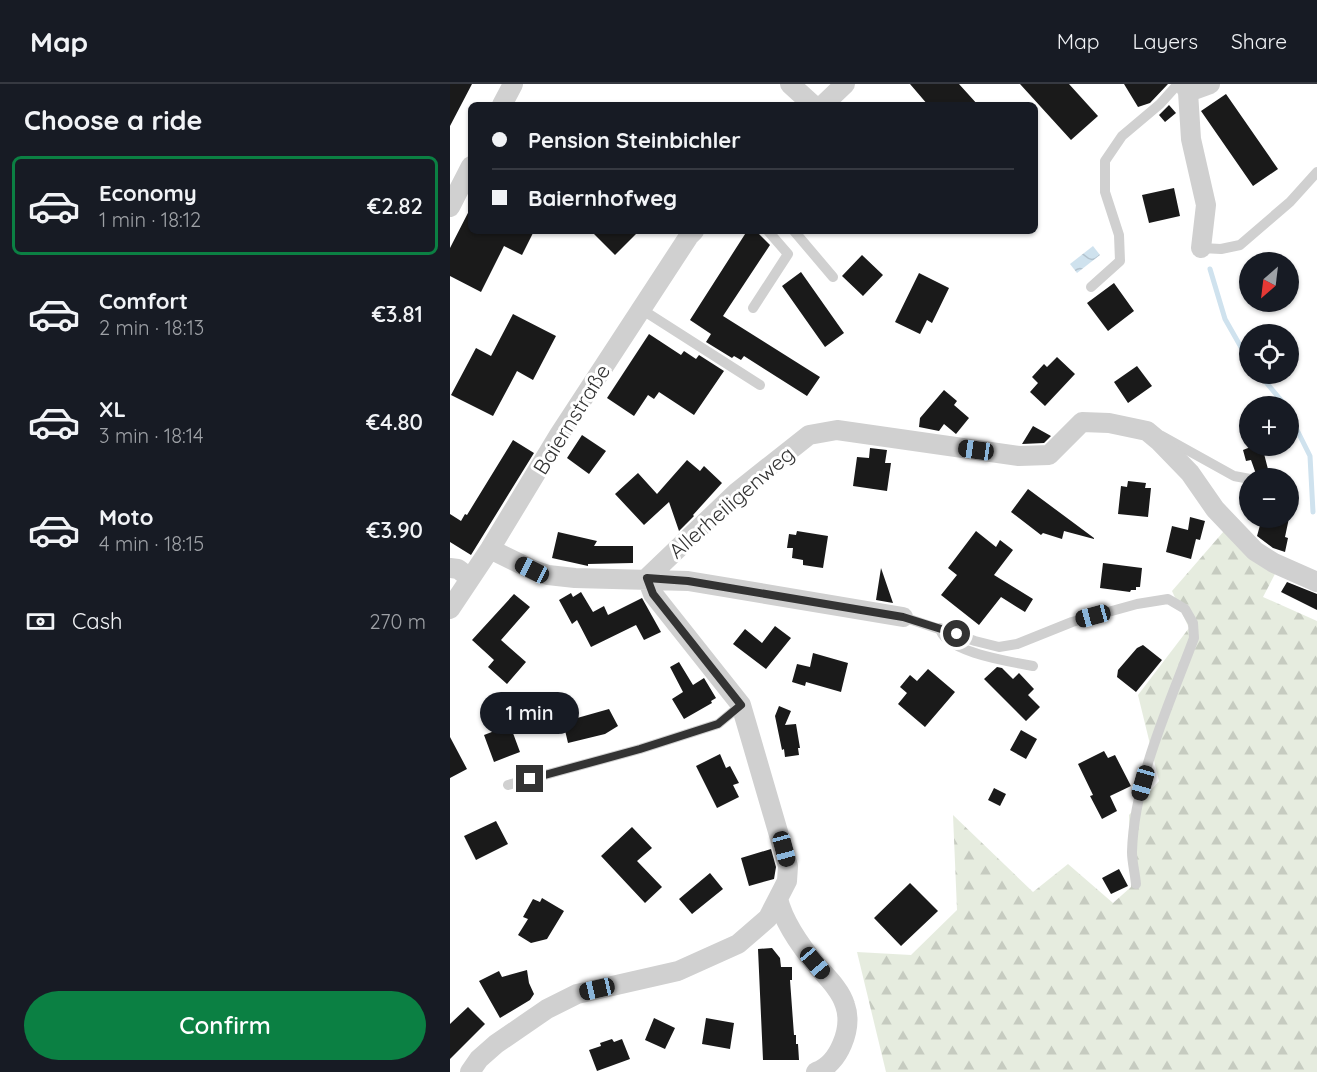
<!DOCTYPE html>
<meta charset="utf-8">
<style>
body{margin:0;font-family:Quicksand,sans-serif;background:#242831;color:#f1f3f6;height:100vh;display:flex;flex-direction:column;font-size:22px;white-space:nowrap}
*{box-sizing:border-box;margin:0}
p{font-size:20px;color:#9ea1a6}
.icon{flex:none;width:33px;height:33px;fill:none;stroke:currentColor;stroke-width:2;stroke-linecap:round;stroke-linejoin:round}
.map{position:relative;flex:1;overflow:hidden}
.drawer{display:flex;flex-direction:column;background:#171b24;width:450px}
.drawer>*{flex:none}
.hud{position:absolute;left:18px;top:18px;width:570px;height:132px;border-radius:9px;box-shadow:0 2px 4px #0004;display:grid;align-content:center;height:132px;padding:0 24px;background:#171b24}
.needle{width:39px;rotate:208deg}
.tools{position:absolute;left:789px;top:168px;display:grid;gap:12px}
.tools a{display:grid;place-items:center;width:60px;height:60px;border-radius:50%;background:#171b24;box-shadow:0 2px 4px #0004;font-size:30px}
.end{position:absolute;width:27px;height:27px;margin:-14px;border:8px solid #333;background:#fff;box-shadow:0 0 0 3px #fff}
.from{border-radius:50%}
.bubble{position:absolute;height:42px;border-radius:21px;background:#171b24;box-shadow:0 2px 4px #0004;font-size:20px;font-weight:600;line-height:42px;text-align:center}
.car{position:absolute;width:18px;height:36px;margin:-18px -9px;border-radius:8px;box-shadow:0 0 4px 2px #0007;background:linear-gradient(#222 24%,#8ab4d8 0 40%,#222 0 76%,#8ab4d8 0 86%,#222 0)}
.hud b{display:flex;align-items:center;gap:21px;height:57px;font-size:22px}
.hud b+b{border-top:2px solid #363941}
.hud i{width:15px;height:15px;background:#f1f3f6}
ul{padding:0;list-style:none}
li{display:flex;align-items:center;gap:18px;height:99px;margin:0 12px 9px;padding:0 12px;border:3px solid transparent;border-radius:9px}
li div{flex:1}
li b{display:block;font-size:22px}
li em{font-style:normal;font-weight:600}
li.on{border-color:#0b8043}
li>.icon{width:54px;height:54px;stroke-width:1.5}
h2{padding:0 24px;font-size:27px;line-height:72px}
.pay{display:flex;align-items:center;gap:15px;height:66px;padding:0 24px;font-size:22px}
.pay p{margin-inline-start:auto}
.action{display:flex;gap:12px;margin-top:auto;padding:12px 24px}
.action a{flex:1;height:69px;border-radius:36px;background:#0b8043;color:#fff;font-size:24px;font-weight:600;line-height:69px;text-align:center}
header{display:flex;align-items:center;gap:36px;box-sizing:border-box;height:84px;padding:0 30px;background:#171b24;border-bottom:2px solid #363941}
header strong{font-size:28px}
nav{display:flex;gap:33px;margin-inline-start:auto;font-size:21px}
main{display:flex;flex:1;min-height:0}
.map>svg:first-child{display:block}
.forest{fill:url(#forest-firs)}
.water{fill:url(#water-waves)}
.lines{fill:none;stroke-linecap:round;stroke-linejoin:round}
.stream{stroke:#cfe2ee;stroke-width:5}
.building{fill:#1a1a1a}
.lane{stroke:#d0d0d0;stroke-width:10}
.street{stroke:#d0d0d0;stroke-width:20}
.route{stroke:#333;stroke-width:8}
.labels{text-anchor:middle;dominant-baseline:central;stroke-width:6;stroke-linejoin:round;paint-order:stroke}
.street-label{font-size:21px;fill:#333;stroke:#fff}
</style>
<header>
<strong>Map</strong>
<nav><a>Map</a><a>Layers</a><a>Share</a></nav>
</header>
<main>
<section class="drawer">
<h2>Choose a ride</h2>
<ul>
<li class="on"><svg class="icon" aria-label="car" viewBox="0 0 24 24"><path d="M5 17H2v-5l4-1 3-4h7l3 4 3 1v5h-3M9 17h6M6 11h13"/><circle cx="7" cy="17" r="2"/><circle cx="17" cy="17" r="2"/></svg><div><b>Economy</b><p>1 min · 18:12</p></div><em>€2.82</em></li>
<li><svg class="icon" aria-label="car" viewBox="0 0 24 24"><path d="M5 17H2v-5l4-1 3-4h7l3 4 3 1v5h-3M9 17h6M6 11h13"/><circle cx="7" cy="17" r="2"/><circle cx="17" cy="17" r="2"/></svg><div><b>Comfort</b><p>2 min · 18:13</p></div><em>€3.81</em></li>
<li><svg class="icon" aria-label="car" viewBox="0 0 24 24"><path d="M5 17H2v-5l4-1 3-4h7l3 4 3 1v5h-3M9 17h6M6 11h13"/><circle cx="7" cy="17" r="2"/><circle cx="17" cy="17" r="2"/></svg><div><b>XL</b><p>3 min · 18:14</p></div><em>€4.80</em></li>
<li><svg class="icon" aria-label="car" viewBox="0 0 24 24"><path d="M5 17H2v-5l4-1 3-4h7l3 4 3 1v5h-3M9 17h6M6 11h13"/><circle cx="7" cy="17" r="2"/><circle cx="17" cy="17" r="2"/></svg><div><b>Moto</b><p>4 min · 18:15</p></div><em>€3.90</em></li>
</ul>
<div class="pay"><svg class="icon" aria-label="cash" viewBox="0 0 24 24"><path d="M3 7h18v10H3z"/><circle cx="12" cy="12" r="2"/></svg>Cash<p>270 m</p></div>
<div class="action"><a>Confirm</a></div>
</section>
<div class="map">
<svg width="867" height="988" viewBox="0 0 867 988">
<defs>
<pattern id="forest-firs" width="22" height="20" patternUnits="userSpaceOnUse" patternTransform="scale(1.5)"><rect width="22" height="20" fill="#e6ecdf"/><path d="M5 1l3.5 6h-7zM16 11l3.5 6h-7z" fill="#c6cbc0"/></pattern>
<pattern id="water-waves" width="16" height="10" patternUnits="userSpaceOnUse" patternTransform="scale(1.5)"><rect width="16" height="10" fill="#cfe2ee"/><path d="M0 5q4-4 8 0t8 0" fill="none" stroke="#b2c2cd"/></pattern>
</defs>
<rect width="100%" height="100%" fill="#fff"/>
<path class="forest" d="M 774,447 L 826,488 L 813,513 L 867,537 L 867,988 L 436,988 L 407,868 L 461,871 L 507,826 L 503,731 L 583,808 L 618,780 L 663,819 L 681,803 L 679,731 L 709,697 L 688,611 L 739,544 L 722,507 Z"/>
<path class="water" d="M 643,162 L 650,171 L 627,189 L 620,180 Z"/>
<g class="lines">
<path class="stream" d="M 760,185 L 775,235 L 800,279
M 809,290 L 836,322
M 838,328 L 860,372 L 863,428"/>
</g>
<path class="building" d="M 0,0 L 22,0 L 0,42 Z
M 460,0 L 509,0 L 528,21 L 478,21 Z
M 570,0 L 619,0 L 648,32 L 621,56 Z
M 674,0 L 718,0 L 700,19 L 688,23 Z
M 776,10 L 828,85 L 803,102 L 751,27 Z
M 719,21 L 726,29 L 715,38 L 709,31 Z
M 724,104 L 730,132 L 699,139 L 692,111 Z
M 21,123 L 21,147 L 84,147 L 72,171 L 54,162 L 31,208 L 0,192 L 0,164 Z
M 141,147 L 189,147 L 165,171 Z
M 297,147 L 306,147 L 320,161 L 273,232 L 370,293 L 357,312 L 294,272 L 291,276 L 284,272 L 282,274 L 256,258 L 261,250 L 240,236 Z
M 412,171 L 433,191 L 413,212 L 392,192 Z
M 351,188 L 394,249 L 375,263 L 332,202 Z
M 469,189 L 499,204 L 482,239 L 477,236 L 470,250 L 445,238 Z
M 664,199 L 684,227 L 658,247 L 637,219 Z
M 63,230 L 106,252 L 83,296 L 67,287 L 43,332 L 1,311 L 26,264 L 41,272 Z
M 199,250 L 231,271 L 234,267 L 246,275 L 249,271 L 274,287 L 244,331 L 209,308 L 204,315 L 198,311 L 184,332 L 157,314 Z
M 607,273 L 625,290 L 595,322 L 580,308 L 588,299 L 582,293 L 594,280 L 597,283 Z
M 687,282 L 702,302 L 678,319 L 664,298 Z
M 494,306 L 507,317 L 504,321 L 519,334 L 506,350 L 494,340 L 489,347 L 469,343 L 470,334 Z
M 583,342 L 601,352 L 594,359 L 572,360 Z
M 132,351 L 156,367 L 139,390 L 117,374 Z
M 63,356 L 84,369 L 21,471 L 0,458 L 0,430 L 11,437 L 15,430 L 17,431 Z
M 803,362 L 812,362 L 819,389 L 806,390 L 801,376 L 796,377 L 793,366 Z
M 420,364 L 437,366 L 435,379 L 441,379 L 437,407 L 403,402 L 407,373 L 419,374 Z
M 237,376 L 250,387 L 254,382 L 272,399 L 243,431 L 244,432 L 229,447 L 219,418 L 194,441 L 165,410 L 188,389 L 207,410 Z
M 678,397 L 696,399 L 695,404 L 701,404 L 698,433 L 668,430 L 671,402 L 677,403 Z
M 578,405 L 644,454 L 644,455 L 614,447 L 612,455 L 593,449 L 591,451 L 561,428 Z
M 740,433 L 755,437 L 750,456 L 746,455 L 741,475 L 716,468 L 722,442 L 738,446 Z
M 812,434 L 823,437 L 825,434 L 839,434 L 835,453 L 838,454 L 835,468 L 823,464 L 807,452 Z
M 347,447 L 378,452 L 373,484 L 353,481 L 353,476 L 342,474 L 343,464 L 337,464 L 339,450 L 346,451 Z
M 526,447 L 546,463 L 550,456 L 563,466 L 544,491 L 583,515 L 575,528 L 551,513 L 529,541 L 491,511 L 507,491 L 498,484 Z
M 108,448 L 147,457 L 144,462 L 183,462 L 183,479 L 138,480 L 138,482 L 102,474 Z
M 653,479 L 692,484 L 690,503 L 686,503 L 686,506 L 681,506 L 680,508 L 650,504 Z
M 431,484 L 443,519 L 426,516 Z
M 837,498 L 867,510 L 867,526 L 831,508 Z
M 131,508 L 143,528 L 154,522 L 158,531 L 192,514 L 211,548 L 194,556 L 186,541 L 141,563 L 127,536 L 122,540 L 109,516 L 121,509 L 123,513 Z
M 64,510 L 80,523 L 51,556 L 76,578 L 57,600 L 38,583 L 44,576 L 22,556 Z
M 325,542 L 341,554 L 316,585 L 283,560 L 295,545 L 312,559 Z
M 693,561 L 712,576 L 686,608 L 667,593 L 668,586 L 687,564 Z
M 363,569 L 398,579 L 391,608 L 356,598 L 355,602 L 342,598 L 347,580 L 360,583 Z
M 229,578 L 243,601 L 254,594 L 266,614 L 261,617 L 262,619 L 234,635 L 222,615 L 233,608 L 220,583 Z
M 547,583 L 552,584 L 563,595 L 569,589 L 584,605 L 578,611 L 590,623 L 576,637 L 534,595 Z
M 478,585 L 505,608 L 475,643 L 448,620 L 457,609 L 450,603 L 460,591 L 467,597 Z
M 329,622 L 341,627 L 335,641 L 346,640 L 350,664 L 348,664 L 349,671 L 335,673 L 334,665 L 332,666 L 325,632 Z
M 159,625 L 168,642 L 155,650 L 118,659 L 113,638 Z
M 60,641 L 70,668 L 44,678 L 34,651 Z
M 571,646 L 587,655 L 576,675 L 560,666 Z
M 0,653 L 17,685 L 0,694 Z
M 654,667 L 658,674 L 665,671 L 681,702 L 660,712 L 667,727 L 652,735 L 640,712 L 643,711 L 628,680 Z
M 270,670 L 276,684 L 280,682 L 289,699 L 283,701 L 289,713 L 267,724 L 246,682 Z
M 544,704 L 556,710 L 550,722 L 538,716 Z
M 46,737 L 58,760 L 26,776 L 14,752 Z
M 182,743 L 202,764 L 187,777 L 212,803 L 195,819 L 151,772 Z
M 321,765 L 326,783 L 324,795 L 299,802 L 291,774 Z
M 669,785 L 678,802 L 661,810 L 652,794 Z
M 260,789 L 273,805 L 242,830 L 229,815 Z
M 460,799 L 488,827 L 451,862 L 424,834 Z
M 92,814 L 114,827 L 97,855 L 81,859 L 68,851 L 78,835 L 73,833 L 83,815 L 90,818 Z
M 322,864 L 330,874 L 331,883 L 342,883 L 342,896 L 340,896 L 344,951 L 346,951 L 346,960 L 348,960 L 349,976 L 313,976 L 308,865 Z
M 77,886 L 79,899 L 84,910 L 80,916 L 50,934 L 29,897 L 49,887 L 52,893 Z
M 18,923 L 35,940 L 0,975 L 0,940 Z
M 204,934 L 225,944 L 215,965 L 195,956 Z
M 256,934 L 284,939 L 280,965 L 252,960 Z
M 162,955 L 164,958 L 172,955 L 180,975 L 147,987 L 139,966 L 151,962 L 150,959 Z"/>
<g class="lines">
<path class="lane" d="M 344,147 L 383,193
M 751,164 L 771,165 L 790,161 L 840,118 L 867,88
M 641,203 L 670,177 L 669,151 L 655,108 L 655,77 L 672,52 L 710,20 L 728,0
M 303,224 L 338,170 L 318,147
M 191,225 L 310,301
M 712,352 L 784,392 L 800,395
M 453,533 L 525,557 L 549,563 L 567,560 L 622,538 L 687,520 L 718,515 L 735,525 L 743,539 L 744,554 C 719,621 684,696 682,768 C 682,778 685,789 686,800
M 490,544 C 493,568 562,578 583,582
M 58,701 L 190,665 L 268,640 L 291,621"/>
<path class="street" d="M 340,0 L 363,21
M 734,0 L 738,8 L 741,55 L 756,121 L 751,164
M 738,8 L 760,0
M 52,21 L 63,0
M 373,21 L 395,0
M 0,123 L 21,82
M 40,465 L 83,486 L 98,491 L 125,494 L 238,497 L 453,533
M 0,484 L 8,485 L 20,494
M 197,494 L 287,408 L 359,351 L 387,346 L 569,372 L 599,371 L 632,338 L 659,339 L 697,347 L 709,357 L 740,389 L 765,425 L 805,467 L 824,479 L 867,498
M 0,525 L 40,465 L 109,351 L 239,152 L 244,147
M 328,815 C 334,839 352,864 368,883 C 378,894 391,907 395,921 C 403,944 389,980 366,988
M 20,988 L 29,975 L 46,960 L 97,925 L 127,910 L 228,887 L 288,860 L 318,834 L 337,797 L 338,782 L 291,621 L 203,510 L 197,494"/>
</g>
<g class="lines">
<path class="route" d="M 80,695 L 190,665 L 268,640 L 291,621 L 203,510 L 197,494 L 238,497 L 453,533 L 507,550"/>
</g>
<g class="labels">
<g class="street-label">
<text transform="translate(121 335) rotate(-58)">Baiernstraße</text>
<text transform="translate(281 418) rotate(-41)">Allerheiligenweg</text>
</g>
</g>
</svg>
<div class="tools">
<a><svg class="needle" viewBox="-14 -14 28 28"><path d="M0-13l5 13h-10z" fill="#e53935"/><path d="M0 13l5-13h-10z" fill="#9ea1a6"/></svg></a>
<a><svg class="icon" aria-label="locate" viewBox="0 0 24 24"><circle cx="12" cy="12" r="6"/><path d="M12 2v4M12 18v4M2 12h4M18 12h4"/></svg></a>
<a>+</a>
<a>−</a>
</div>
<i class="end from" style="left:507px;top:550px"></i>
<i class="end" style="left:80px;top:695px"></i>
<div class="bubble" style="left:30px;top:608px;width:99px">1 min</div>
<i class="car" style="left:526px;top:366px;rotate:278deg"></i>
<i class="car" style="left:82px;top:486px;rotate:297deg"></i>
<i class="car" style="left:643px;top:532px;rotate:255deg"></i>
<i class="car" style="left:693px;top:699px;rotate:196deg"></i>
<i class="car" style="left:334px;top:765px;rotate:165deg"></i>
<i class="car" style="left:365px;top:879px;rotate:140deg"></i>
<i class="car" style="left:147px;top:905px;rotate:257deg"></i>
<div class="hud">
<b><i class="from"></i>Pension Steinbichler</b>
<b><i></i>Baiernhofweg</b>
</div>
</div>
</main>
